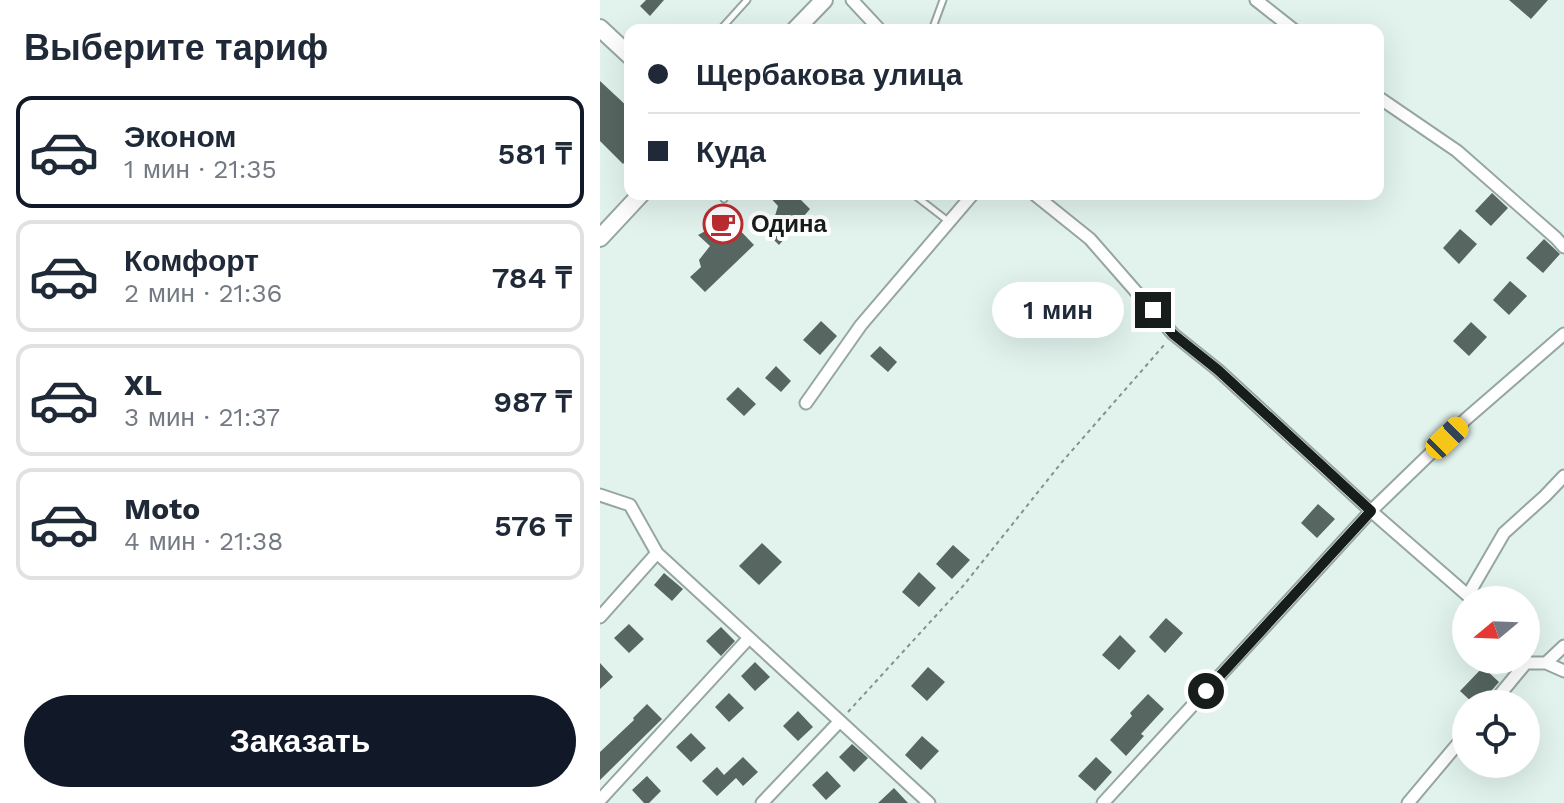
<!DOCTYPE html>
<html lang="ru">
<meta charset="utf-8">
<style>
body{margin:0;font-family:"Work Sans",sans-serif;background:#f6f6f7;color:#1f2937;height:100vh;display:flex;flex-direction:column;font-size:30px;white-space:nowrap}
*{box-sizing:border-box;margin:0}
p{font-size:26px;color:#747a83}
.icon{flex:none;width:44px;height:44px;fill:none;stroke:currentColor;stroke-width:2;stroke-linecap:round;stroke-linejoin:round}
.map{position:relative;flex:1;overflow:hidden}
.side{display:flex;flex-direction:column;background:#fff;width:600px}
.side>*{flex:none}
.top-card{position:absolute;left:24px;top:24px;width:760px;height:176px;border-radius:16px;box-shadow:0 8px 32px #0002;display:grid;align-content:center;height:176px;padding:0 24px;background:#fff}
.needle{width:52px;rotate:251deg}
.buttons{position:absolute;left:852px;top:586px;display:grid;gap:16px}
.buttons a{display:grid;place-items:center;width:88px;height:88px;border-radius:50%;background:#fff;box-shadow:0 8px 32px #0002;font-size:40px}
.end{position:absolute;width:36px;height:36px;margin:-18px;border:10px solid #171d1b;background:#fff;box-shadow:0 0 0 4px #fff}
.from{border-radius:50%}
.bubble{position:absolute;height:56px;border-radius:28px;background:#fff;box-shadow:0 8px 32px #0002;font-size:26px;font-weight:600;line-height:56px;text-align:center}
.car{position:absolute;width:24px;height:48px;margin:-24px -12px;border-radius:10px;box-shadow:0 0 6px 2px #0007;background:linear-gradient(#f5c518 24%,#345 0 40%,#f5c518 0 76%,#345 0 86%,#f5c518 0)}
.top-card b{display:flex;align-items:center;gap:28px;height:76px;font-size:30px}
.top-card b+b{border-top:2px solid #e0e1e3}
.top-card i{width:20px;height:20px;background:#1f2937}
ul{padding:0;list-style:none}
li{display:flex;align-items:center;gap:24px;height:112px;margin:0 16px 12px;padding:0 8px;border:4px solid #e0e1e3;border-radius:16px}
li div{flex:1}
li b{display:block;font-size:30px}
li em{font-style:normal;font-weight:600}
li.current{border-color:#111827}
li>.icon{width:72px;height:72px;stroke-width:1.5}
h2{padding:0 24px;font-size:36px;line-height:96px}
.cta{display:flex;gap:16px;margin-top:auto;padding:16px 24px}
.cta a{flex:1;height:92px;border-radius:48px;background:#111827;color:#fff;font-size:32px;font-weight:600;line-height:92px;text-align:center}
main{display:flex;flex:1;min-height:0}
.map>svg:first-child{display:block}
.building{fill:#576661}
.lines{fill:none;stroke-linecap:round;stroke-linejoin:round}
.lane-casing{stroke:#96a6a1;stroke-width:9}
.street-casing{stroke:#96a6a1;stroke-width:15}
.secondary-casing{stroke:#96a6a1;stroke-width:20}
.path{stroke:#85918e;stroke-width:2;stroke-dasharray:4 4;stroke-linecap:butt}
.lane{stroke:#fff;stroke-width:5}
.street{stroke:#fff;stroke-width:11}
.secondary{stroke:#fff;stroke-width:16}
.route{stroke:#171d1b;stroke-width:10}
.labels{text-anchor:middle;dominant-baseline:central;stroke-width:8;stroke-linejoin:round;paint-order:stroke}
.poi-label{font-size:24px;font-weight:bold;fill:#171d1b;stroke:#fff;text-anchor:start}
</style>
<main>
<section class="side">
<h2>Выберите тариф</h2>
<ul>
<li class="current"><svg class="icon" aria-label="car" viewBox="0 0 24 24"><path d="M5 17H2v-5l4-1 3-4h7l3 4 3 1v5h-3M9 17h6M6 11h13"/><circle cx="7" cy="17" r="2"/><circle cx="17" cy="17" r="2"/></svg><div><b>Эконом</b><p>1 мин · 21:35</p></div><em>581 ₸</em></li>
<li><svg class="icon" aria-label="car" viewBox="0 0 24 24"><path d="M5 17H2v-5l4-1 3-4h7l3 4 3 1v5h-3M9 17h6M6 11h13"/><circle cx="7" cy="17" r="2"/><circle cx="17" cy="17" r="2"/></svg><div><b>Комфорт</b><p>2 мин · 21:36</p></div><em>784 ₸</em></li>
<li><svg class="icon" aria-label="car" viewBox="0 0 24 24"><path d="M5 17H2v-5l4-1 3-4h7l3 4 3 1v5h-3M9 17h6M6 11h13"/><circle cx="7" cy="17" r="2"/><circle cx="17" cy="17" r="2"/></svg><div><b>XL</b><p>3 мин · 21:37</p></div><em>987 ₸</em></li>
<li><svg class="icon" aria-label="car" viewBox="0 0 24 24"><path d="M5 17H2v-5l4-1 3-4h7l3 4 3 1v5h-3M9 17h6M6 11h13"/><circle cx="7" cy="17" r="2"/><circle cx="17" cy="17" r="2"/></svg><div><b>Moto</b><p>4 мин · 21:38</p></div><em>576 ₸</em></li>
</ul>
<div class="cta"><a>Заказать</a></div>
</section>
<div class="map">
<svg width="964" height="803" viewBox="0 0 964 803">
<rect width="100%" height="100%" fill="#e2f3ee"/>
<path class="building" d="M 46,0 L 64,0 L 50,16 L 40,6 Z
M 909,0 L 948,0 L 931,19 Z
M 0,81 L 30,109 L 30,156 L 23,164 L 0,141 Z
M 892,193 L 908,208 L 891,226 L 875,211 Z
M 167,194 L 195,194 L 210,209 L 179,245 L 165,231 L 174,219 L 178,206 Z
M 131,221 L 154,245 L 105,292 L 90,277 L 101,267 L 99,260 L 110,246 L 98,235 L 109,229 L 116,236 Z
M 860,229 L 877,244 L 859,264 L 843,248 Z
M 944,239 L 960,254 L 943,273 L 926,258 Z
M 910,281 L 927,296 L 909,315 L 893,300 Z
M 221,321 L 237,336 L 220,355 L 203,340 Z
M 871,322 L 887,337 L 869,356 L 853,341 Z
M 280,346 L 297,362 L 288,372 L 270,356 Z
M 176,366 L 191,381 L 181,392 L 165,378 Z
M 138,387 L 156,404 L 144,416 L 126,399 Z
M 718,504 L 735,519 L 717,538 L 701,523 Z
M 162,543 L 182,562 L 159,585 L 139,566 Z
M 353,545 L 370,560 L 352,579 L 336,564 Z
M 319,572 L 336,588 L 319,607 L 302,592 Z
M 64,573 L 83,589 L 72,601 L 54,585 Z
M 566,618 L 583,633 L 565,653 L 549,637 Z
M 29,624 L 44,639 L 29,653 L 14,638 Z
M 121,627 L 135,641 L 121,656 L 106,641 Z
M 520,635 L 536,651 L 519,670 L 502,655 Z
M 155,662 L 170,677 L 155,691 L 141,676 Z
M 0,663 L 13,677 L 0,689 Z
M 328,667 L 345,682 L 327,701 L 311,686 Z
M 883,667 L 899,682 L 880,704 L 874,704 L 860,691 Z
M 129,693 L 144,708 L 129,722 L 115,707 Z
M 548,694 L 564,709 L 541,734 L 544,736 L 526,756 L 510,740 L 532,716 L 530,713 Z
M 47,704 L 62,719 L 0,780 L 0,752 L 34,720 L 33,718 Z
M 198,711 L 213,727 L 198,741 L 183,726 Z
M 91,733 L 106,748 L 91,762 L 76,747 Z
M 322,736 L 339,751 L 321,770 L 305,755 Z
M 252,744 L 268,758 L 254,772 L 239,757 Z
M 143,757 L 158,772 L 143,786 L 136,778 L 117,796 L 102,781 L 117,767 L 124,775 Z
M 496,757 L 512,772 L 495,791 L 478,776 Z
M 227,771 L 241,786 L 226,800 L 212,785 Z
M 47,776 L 61,791 L 49,803 L 44,803 L 32,790 Z
M 294,788 L 308,803 L 278,803 Z"/>
<g class="lines">
<defs>
<path id="lane" d="M 120,30 L 147,0
M 332,30 L 343,0
M 313,194 L 348,221
M 124,199 L 126,194"/>
<path id="street" d="M 252,0 L 280,30
M 656,0 L 694,30
M 778,97 L 857,151 L 956,238 L 964,247
M 434,194 L 490,239 L 573,334 L 618,370 L 771,511 L 873,600
M 206,403 L 261,325 L 373,194
M 0,495 L 30,505 L 57,553 L 329,803
M 868,595 L 904,533 L 945,496 L 964,476
M 0,617 L 57,553
M 926,660 L 926,663 L 946,663 L 964,671
M 946,663 L 964,646
M 892,704 L 926,663
M 0,800 L 148,639
M 162,803 L 239,722
M 503,803 L 771,511 L 866,419 L 964,334
M 808,803 L 866,734"/>
<path id="secondary" d="M 0,28 L 30,56
M 195,30 L 224,0
M 0,238 L 41,194"/>
</defs>
<use href="#lane" class="lane-casing"/>
<use href="#street" class="street-casing"/>
<use href="#secondary" class="secondary-casing"/>
<path class="path" d="M 248,712 L 363,586 L 462,462 L 565,344"/>
<use href="#lane" class="lane"/>
<use href="#street" class="street"/>
<use href="#secondary" class="secondary"/>
</g>
<g class="lines">
<path class="route" d="M 553,310 L 573,334 L 618,370 L 771,511 L 606,691"/>
</g>
<defs>
<symbol id="cafe-ring" viewBox="-11 -11 22 22"><circle r="9.5" fill="#fff" stroke="#bc2c30" stroke-width="1.5"/><path d="M-5.5-4.5H6V0H3Q3 3.5 0 3.5H-2.5Q-5.5 3.5-5.5 0ZM3-3.2v2h1.7v-2ZM-6 4.5H4V6H-6Z" fill="#bc2c30"/></symbol>
</defs>
<g fill-rule="evenodd">
<use href="#cafe-ring" x="101" y="202" width="44" height="44"/>
</g>
<g class="labels">
<g class="poi-label">
<text x="151" y="224">Одина</text>
</g>
</g>
</svg>
<div class="buttons">
<a><svg class="needle" viewBox="-14 -14 28 28"><path d="M0-13l5 13h-10z" fill="#e53935"/><path d="M0 13l5-13h-10z" fill="#747a83"/></svg></a>
<a><svg class="icon" aria-label="locate" viewBox="0 0 24 24"><circle cx="12" cy="12" r="6"/><path d="M12 2v4M12 18v4M2 12h4M18 12h4"/></svg></a>
</div>
<i class="end from" style="left:606px;top:691px"></i>
<i class="end" style="left:553px;top:310px"></i>
<div class="bubble" style="left:392px;top:282px;width:132px">1 мин</div>
<i class="car" style="left:847px;top:438px;rotate:46deg"></i>
<div class="top-card">
<b><i class="from"></i>Щербакова улица</b>
<b><i></i>Куда</b>
</div>
</div>
</main>
